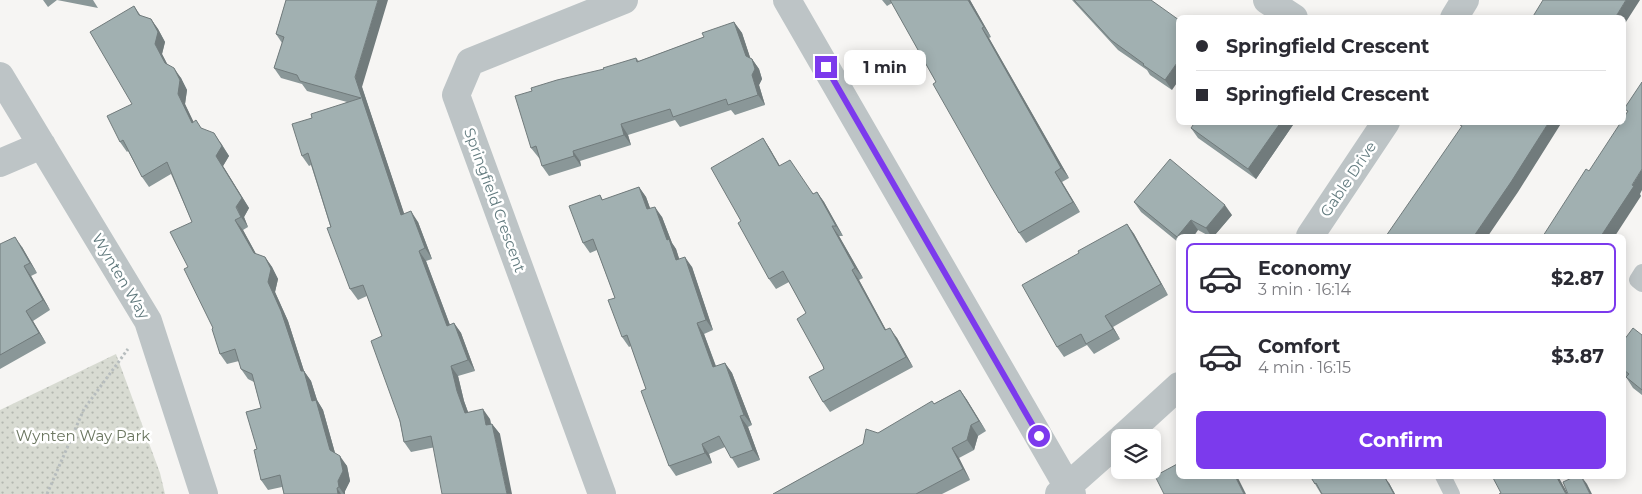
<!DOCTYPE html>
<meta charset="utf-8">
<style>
body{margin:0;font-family:Montserrat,sans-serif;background:#f7f7f7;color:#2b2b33;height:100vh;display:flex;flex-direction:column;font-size:19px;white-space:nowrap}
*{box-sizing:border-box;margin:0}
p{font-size:16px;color:#7c7c81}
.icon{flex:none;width:28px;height:28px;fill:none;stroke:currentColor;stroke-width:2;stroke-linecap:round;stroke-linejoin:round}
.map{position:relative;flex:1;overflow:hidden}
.details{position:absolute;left:1176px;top:234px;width:450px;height:245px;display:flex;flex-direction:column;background:#fff;border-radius:8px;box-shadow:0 2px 12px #0003}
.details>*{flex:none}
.top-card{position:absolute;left:1176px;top:15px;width:450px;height:110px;border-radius:8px;box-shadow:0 2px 12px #0003;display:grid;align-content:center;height:110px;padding:0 20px;background:#fff}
.controls{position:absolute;left:1111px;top:429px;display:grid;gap:10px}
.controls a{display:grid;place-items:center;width:50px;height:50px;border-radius:8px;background:#fff;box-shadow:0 2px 12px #0003;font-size:25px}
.end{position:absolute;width:22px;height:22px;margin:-11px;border:6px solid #7c3aed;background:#fff;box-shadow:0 0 0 2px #fff}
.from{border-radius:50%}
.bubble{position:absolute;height:35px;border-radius:8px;background:#fff;box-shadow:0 2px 12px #0003;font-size:16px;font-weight:700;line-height:35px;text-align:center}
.top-card b{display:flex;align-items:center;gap:18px;height:48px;font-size:19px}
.top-card b+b{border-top:1px solid #e1e1e2}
.top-card i{width:12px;height:12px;background:#2b2b33}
ul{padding:9px 0 0;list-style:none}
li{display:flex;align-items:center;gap:15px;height:70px;margin:0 10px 8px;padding:0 10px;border:2px solid transparent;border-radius:8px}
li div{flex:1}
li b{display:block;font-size:19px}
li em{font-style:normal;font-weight:700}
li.selected{border-color:#7c3aed}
li>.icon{width:45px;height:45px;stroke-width:1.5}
.action{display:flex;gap:10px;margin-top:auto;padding:10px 20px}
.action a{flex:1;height:58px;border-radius:8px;background:#7c3aed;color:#fff;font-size:20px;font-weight:700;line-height:58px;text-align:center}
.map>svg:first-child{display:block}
.park{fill:url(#park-dots)}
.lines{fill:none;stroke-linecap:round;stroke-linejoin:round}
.path{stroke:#b7bdbe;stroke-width:3;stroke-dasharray:2.5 2.5;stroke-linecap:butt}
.service{stroke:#bdc4c6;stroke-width:16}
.minor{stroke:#bdc4c6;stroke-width:28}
.wall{fill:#8a9798}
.shaded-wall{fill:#717b7c}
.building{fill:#a1b0b1;stroke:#717b7c}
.route{stroke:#7c3aed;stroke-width:6}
.labels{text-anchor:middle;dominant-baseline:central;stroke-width:5;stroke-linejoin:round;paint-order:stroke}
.street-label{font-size:15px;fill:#617a7e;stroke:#fff}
.park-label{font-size:15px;fill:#6b7660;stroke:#fff}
</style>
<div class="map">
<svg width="1642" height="494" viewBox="0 0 1642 494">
<defs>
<pattern id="park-dots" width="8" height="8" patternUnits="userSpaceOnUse" patternTransform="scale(1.25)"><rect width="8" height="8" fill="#d8dbd2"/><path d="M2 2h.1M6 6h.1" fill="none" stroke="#b3b7b0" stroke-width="1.8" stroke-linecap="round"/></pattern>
</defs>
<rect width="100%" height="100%" fill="#f6f5f3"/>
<path class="park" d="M 116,354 L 160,473 L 165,494 L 0,494 L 0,410 Z"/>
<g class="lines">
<path class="path" d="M 47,494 L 84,409 L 128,349"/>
<path class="service" d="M 1642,272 L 1637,280 L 1642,284
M 1443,476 L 1452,494"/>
<path class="minor" d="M 787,0 L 1072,494
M 1267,0 L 1294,18
M 1454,18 L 1465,0
M 0,76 L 148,321 L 204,494
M 0,163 L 42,145
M 1310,236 L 1386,122
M 1122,438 L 1179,386
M 602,494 L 456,95 L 470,62 L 624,0
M 1059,494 L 1120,440"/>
</g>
<path class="wall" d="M 43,0 L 93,0 L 98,8 L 57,0 L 48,7 Z
M 286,0 L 362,87 L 404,214 L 418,222 L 432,259 L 426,261 L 450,325 L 454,323 L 461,333 L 475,371 L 458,376 L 464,401 L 468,412 L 490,419 L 491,424 L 492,424 L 500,434 L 411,452 L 404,442 L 382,336 L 367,296 L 358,300 L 350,289 L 311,165 L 309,166 L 302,156 L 312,118 L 347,102 L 307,91 L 302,84 L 281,78 L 274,68 L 282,43 L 276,34 Z
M 882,0 L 970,0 L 991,37 L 989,38 L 1069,178 L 1062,182 L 1080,212 L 1026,243 L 1019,233 L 936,82 L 892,3 L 887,6 Z
M 1072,0 L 1151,0 L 1172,90 L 1150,75 L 1147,70 L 1118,50 Z
M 134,6 L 141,16 L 151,19 L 158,29 L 165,42 L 162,54 L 167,64 L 181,78 L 187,90 L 185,104 L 193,122 L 221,143 L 229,156 L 223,166 L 249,208 L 244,217 L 248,227 L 243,230 L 256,254 L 265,257 L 272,267 L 278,279 L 275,292 L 288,321 L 304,371 L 311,381 L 317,400 L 323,410 L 335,453 L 347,466 L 350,481 L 345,491 L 345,494 L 284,494 L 282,487 L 268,490 L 261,480 L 257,449 L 261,408 L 254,382 L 248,379 L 241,369 L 239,361 L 227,364 L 220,354 L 213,328 L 188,267 L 192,222 L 171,174 L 149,187 L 142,177 L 128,151 L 127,152 L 120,142 L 132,104 Z
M 734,22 L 742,33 L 750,58 L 752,59 L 759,69 L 762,79 L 759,85 L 765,105 L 735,115 L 731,110 L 680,127 L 675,120 L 628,135 L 631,145 L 580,161 L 581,166 L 549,176 L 542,166 L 540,158 L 539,158 L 531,148 L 604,69 L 636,58 L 639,61 L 704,37 Z
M 1295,122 L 1256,179 L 1198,138 L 1191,128 Z
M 763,138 L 770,149 L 780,166 L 814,194 L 817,192 L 824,202 L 843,236 L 839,236 L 863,278 L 859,280 L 865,291 L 886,330 L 897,338 L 913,367 L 830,412 L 823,402 L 824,369 L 806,313 L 789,282 L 776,289 L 769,279 L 741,221 Z
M 639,187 L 646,197 L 650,208 L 662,217 L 672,243 L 676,249 L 679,259 L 692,267 L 713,330 L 704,334 L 716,366 L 725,363 L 732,373 L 752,425 L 748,427 L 760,460 L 738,468 L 725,447 L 709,454 L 712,463 L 676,476 L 669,466 L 646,389 L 631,346 L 629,347 L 622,337 L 615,298 L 597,250 L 590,253 L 583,243 L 600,195 L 603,200 Z
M 1134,202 L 1232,215 L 1214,236 L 1209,236 L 1198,230 L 1179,236 L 1179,243 L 1141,212 Z
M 1127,224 L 1134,234 L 1168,295 L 1113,327 L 1120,339 L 1094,354 L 1087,345 L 1064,357 L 1057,347 L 1079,253 Z
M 0,244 L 22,247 L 37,273 L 31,276 L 50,310 L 33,321 L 46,343 L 0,369 Z
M 1642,335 L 1642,395 L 1633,388 L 1626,377 L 1627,377 L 1624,374 L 1624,340 Z
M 960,390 L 967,400 L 986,431 L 978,436 L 974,450 L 959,458 L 970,480 L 942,494 L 773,494 L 863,444 L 878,433 Z
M 1310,476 L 1389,483 L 1395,494 L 1321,494 L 1315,484 Z"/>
<path class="shaded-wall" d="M 378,0 L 388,0 L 362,87 L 408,225 L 401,215 L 355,77 Z
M 968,0 L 970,0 L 991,37 L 984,27 Z
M 1626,0 L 1640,0 L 1624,25 L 1624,18 L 1615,18 Z
M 151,19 L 158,29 L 165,42 L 162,54 L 172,73 L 165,63 L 155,44 Z
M 734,22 L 742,33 L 753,66 L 746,56 Z
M 982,28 L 989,38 L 1069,178 L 1061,168 Z
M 752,59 L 759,69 L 762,79 L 759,85 L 765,105 L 758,95 L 752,75 Z
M 1179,60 L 1179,80 L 1172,90 L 1165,80 Z
M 174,68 L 181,78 L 187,90 L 185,104 L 199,133 L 192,123 L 178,94 Z
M 1281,122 L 1295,122 L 1256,179 L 1248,169 Z
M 1549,122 L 1562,122 L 1518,192 L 1488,236 L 1474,236 Z
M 621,124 L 628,135 L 631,145 L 624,135 Z
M 214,133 L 229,156 L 223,166 L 249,208 L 244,217 L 248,227 L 241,217 L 216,156 Z
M 763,138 L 770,149 L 786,177 L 779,166 Z
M 573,151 L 580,161 L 581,166 L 574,156 Z
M 1642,169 L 1642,190 L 1640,194 L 1641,196 L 1615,236 L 1601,236 Z
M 1055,172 L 1062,182 L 1080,212 L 1073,202 Z
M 639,187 L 646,197 L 654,219 L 647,209 Z
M 817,192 L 824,202 L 843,236 L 836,226 Z
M 1225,205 L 1232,215 L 1214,236 L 1211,236 L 1206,228 Z
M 655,207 L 662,217 L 672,243 L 676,249 L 683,270 L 676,260 L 667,240 Z
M 411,211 L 418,222 L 432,259 L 425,248 Z
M 235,220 L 243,230 L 261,263 L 254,253 Z
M 1191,220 L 1198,230 L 1194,236 L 1179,236 L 1179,239 L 1177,237 Z
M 1127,224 L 1134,234 L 1168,295 L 1161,284 Z
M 832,226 L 839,236 L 863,278 L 855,268 Z
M 15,237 L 22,247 L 37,273 L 30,263 Z
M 419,251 L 426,261 L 454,336 L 447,326 Z
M 265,257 L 272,267 L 278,279 L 275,292 L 288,321 L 304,371 L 311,381 L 317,400 L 323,410 L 337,460 L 330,450 L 268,282 Z
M 685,257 L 692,267 L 713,330 L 706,320 Z
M 24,266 L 31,276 L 50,310 L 43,300 Z
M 852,270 L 859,280 L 892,341 L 885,330 Z
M 26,311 L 33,321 L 46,343 L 39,333 Z
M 1105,316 L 1113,327 L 1120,339 L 1113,329 Z
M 454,323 L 461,333 L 475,371 L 468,360 Z
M 697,323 L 704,334 L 720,378 L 713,367 Z
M 890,328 L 897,338 L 913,367 L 906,357 Z
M 725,363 L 732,373 L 752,425 L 744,415 Z
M 451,366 L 458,376 L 464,401 L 472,423 L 465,413 L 457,391 Z
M 960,390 L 967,400 L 986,431 L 979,421 Z
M 483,409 L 490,419 L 493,436 L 486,425 Z
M 740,416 L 748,427 L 760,460 L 753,450 Z
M 492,424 L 500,434 L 512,494 L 507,494 Z
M 971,425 L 978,436 L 974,450 L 967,440 Z
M 702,444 L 709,454 L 712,463 L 705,453 Z
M 952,448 L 959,458 L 970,480 L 963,469 Z
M 340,456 L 347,466 L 350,481 L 345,491 L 345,494 L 344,494 L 339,487 L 338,481 Z
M 1235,476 L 1237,476 L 1246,494 L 1244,494 Z
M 1384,476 L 1389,483 L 1395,494 L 1394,494 Z
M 1556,476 L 1558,476 L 1568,494 L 1566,494 Z
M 1581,476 L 1587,484 L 1592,494 L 1590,494 Z
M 337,488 L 341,494 L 338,494 Z"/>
<path class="building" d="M 286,0 L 378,0 L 355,77 L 401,215 L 411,211 L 425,248 L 419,251 L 447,326 L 454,323 L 468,360 L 451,366 L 457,391 L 465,413 L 483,409 L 486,425 L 492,424 L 507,494 L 442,494 L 431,436 L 404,442 L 400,421 L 371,341 L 382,336 L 363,285 L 350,289 L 327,228 L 331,227 L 308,153 L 302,156 L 292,124 L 312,118 L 311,114 L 361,98 L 300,81 L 297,75 L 274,68 L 284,37 L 276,34 Z
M 890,0 L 968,0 L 984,27 L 982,28 L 1061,168 L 1055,172 L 1073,202 L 1019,233 L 992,188 L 933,84 L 936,82 Z
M 1074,0 L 1151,0 L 1179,20 L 1179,24 L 1177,26 L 1179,28 L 1179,60 L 1165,80 L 1143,65 L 1144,64 L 1111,40 Z
M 1543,0 L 1626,0 L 1615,18 L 1532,18 Z
M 134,6 L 139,15 L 151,19 L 158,32 L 155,44 L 165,63 L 174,68 L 180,80 L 178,94 L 192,123 L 196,120 L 201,128 L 214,133 L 222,146 L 216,156 L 242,198 L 236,207 L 241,217 L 235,220 L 254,253 L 265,257 L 271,269 L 268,282 L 281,311 L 301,371 L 304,371 L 312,401 L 316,400 L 330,450 L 340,456 L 343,471 L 338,481 L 339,487 L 337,488 L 338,494 L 284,494 L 280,475 L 261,480 L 254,450 L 257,449 L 246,412 L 261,408 L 252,374 L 241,369 L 235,349 L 220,354 L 212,329 L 213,328 L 184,269 L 188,267 L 170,232 L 192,222 L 167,162 L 142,177 L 123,140 L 120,142 L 107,116 L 132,104 L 90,32 Z
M 734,22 L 746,56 L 752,59 L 755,69 L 752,75 L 758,95 L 728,105 L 726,99 L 673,117 L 670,109 L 621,124 L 624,135 L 573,151 L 574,156 L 542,166 L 536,146 L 531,148 L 515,96 L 532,91 L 531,88 L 557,80 L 604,69 L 603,68 L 636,58 L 637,62 L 704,37 L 702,33 Z
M 1642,82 L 1642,169 L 1632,185 L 1634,186 L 1601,236 L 1543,236 L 1586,169 L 1589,171 L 1621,122 L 1624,122 L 1624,117 L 1628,111 L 1624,109 Z
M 1195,122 L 1281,122 L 1248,169 L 1191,128 Z
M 1462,122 L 1549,122 L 1511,182 L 1474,236 L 1386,236 L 1462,126 L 1460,125 Z
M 763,138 L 779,166 L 790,160 L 813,194 L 817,192 L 836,226 L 832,226 L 855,268 L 852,270 L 858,281 L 885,330 L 890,328 L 906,357 L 823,402 L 809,377 L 824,369 L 823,366 L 797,319 L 806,313 L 783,271 L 769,279 L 738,223 L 741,221 L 711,168 Z
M 1170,159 L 1225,205 L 1206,228 L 1191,220 L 1177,237 L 1134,202 Z
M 639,187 L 647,209 L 655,207 L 667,240 L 669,239 L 676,260 L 685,257 L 706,320 L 697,323 L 713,367 L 725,363 L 744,415 L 740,416 L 753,450 L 731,458 L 719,436 L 702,444 L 705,453 L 669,466 L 641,391 L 646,389 L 627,335 L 622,337 L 608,300 L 615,298 L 593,239 L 583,243 L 569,206 L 600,195 L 602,200 Z
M 1127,224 L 1161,284 L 1105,316 L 1113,329 L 1086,344 L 1081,334 L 1057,347 L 1022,285 L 1079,253 L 1078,251 Z
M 15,237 L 30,263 L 24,266 L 43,300 L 26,311 L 39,333 L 0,355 L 0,244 Z
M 1633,328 L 1642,335 L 1642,390 L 1626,377 L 1629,374 L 1624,370 L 1624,340 Z
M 960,390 L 979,421 L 971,425 L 967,440 L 952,448 L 963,469 L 916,494 L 773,494 L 863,444 L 866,429 L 878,433 L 932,401 L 934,404 Z
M 1179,463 L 1179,476 L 1235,476 L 1244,494 L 1164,494 L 1155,476 Z
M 1310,476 L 1384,476 L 1394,494 L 1322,494 L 1316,483 L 1315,484 Z
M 1492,476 L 1556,476 L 1566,494 L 1499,494 L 1501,493 Z
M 1576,476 L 1581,476 L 1590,494 L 1568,494 L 1563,482 Z"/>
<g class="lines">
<path class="route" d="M 826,67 L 1039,436"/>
</g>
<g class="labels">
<g class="street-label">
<text transform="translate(1348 179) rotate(-56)">Gable Drive</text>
<text transform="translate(495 200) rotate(70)">Springfield Crescent</text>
<text transform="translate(121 276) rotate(59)">Wynten Way</text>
</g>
<g class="park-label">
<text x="83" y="435">Wynten Way Park</text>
</g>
</g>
</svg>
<div class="controls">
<a><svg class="icon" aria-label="layers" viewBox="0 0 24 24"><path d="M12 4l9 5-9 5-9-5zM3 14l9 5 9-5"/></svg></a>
</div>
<i class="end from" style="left:1039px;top:436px"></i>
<i class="end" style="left:826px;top:67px"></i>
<div class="bubble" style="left:844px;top:50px;width:82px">1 min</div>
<div class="top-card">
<b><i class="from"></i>Springfield Crescent</b>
<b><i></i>Springfield Crescent</b>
</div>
<section class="details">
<ul>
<li class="selected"><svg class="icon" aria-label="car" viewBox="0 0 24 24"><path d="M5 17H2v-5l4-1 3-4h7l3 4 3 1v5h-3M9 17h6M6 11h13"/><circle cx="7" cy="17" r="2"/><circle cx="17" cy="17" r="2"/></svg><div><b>Economy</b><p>3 min · 16:14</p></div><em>$2.87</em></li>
<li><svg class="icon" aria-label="car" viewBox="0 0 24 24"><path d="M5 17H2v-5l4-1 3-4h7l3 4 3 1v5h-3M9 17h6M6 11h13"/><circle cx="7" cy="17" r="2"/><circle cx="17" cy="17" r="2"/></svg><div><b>Comfort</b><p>4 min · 16:15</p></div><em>$3.87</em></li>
</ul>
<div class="action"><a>Confirm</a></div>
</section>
</div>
